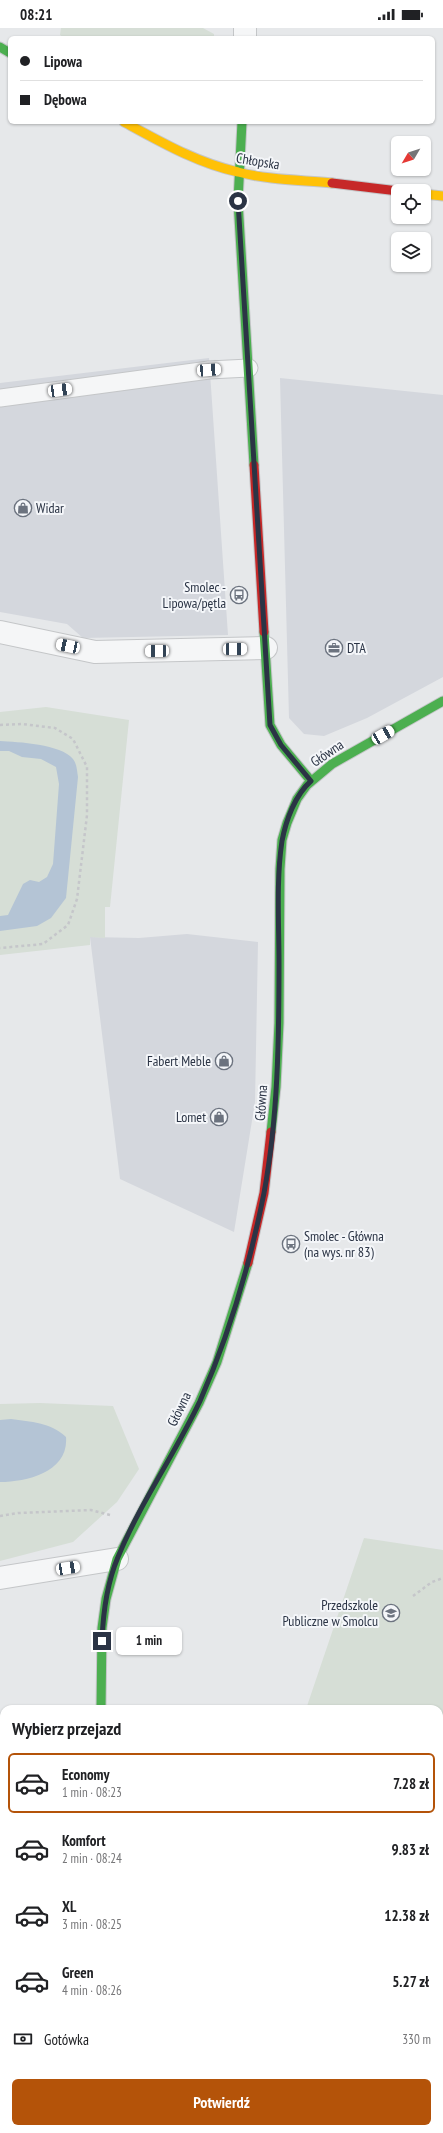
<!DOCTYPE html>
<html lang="pl">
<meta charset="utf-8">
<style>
body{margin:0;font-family:"PT Sans Narrow",sans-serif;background:#f2f2f2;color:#202124;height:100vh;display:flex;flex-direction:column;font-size:15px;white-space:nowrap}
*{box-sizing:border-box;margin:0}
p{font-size:13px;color:#757577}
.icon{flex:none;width:22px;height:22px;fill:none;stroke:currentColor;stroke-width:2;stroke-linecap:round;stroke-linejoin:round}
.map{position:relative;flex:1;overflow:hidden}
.panel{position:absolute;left:0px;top:1677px;width:443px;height:428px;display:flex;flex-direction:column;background:#fff;border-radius:12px 12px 0 0;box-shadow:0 1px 3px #0004}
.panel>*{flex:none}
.banner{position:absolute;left:8px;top:8px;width:427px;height:88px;border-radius:6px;box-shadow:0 1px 3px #0004;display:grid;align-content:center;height:88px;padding:0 12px;background:#fff}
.needle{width:26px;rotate:231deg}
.fabs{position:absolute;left:391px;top:108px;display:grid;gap:8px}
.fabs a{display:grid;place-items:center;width:40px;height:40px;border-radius:6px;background:#fff;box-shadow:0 1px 3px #0004;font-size:20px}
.end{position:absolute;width:18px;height:18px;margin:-9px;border:5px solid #2b3445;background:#fff;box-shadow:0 0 0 2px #fff}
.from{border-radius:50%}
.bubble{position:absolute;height:28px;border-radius:6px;background:#fff;box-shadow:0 1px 3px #0004;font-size:13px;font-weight:700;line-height:28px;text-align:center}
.car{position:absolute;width:12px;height:24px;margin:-12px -6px;border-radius:5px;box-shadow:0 0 3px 1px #0007;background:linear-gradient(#fff 24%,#345 0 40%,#fff 0 76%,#345 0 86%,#fff 0)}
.banner b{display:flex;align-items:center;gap:14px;height:38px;font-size:15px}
.banner b+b{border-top:1px solid #e0e0e0}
.banner i{width:10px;height:10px;background:#202124}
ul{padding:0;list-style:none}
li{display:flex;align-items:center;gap:12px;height:60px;margin:0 8px 6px;padding:0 4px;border:2px solid transparent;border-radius:6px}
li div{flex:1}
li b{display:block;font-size:15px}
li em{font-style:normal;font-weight:700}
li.current{border-color:#b45309}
li>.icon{width:36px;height:36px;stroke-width:1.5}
h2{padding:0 12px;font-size:18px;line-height:48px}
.pay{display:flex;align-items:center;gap:10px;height:44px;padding:0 12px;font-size:15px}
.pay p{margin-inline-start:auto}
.button{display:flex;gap:8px;margin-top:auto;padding:8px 12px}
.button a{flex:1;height:46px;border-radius:6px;background:#b45309;color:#fff;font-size:16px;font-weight:700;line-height:46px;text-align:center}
.status{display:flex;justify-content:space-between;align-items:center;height:28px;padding:0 20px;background:#fff;direction:ltr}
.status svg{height:11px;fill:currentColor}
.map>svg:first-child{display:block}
.built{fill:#d4d7dd}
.green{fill:#d6ded6}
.water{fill:#b4c4d5}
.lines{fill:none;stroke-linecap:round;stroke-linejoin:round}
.lane-casing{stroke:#c4c6c8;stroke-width:19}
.street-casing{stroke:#c4c6c8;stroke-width:24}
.fast-casing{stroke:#c4c6c8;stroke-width:11}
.slow-casing{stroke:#c4c6c8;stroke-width:11}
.jam-casing{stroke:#c4c6c8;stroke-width:11}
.path{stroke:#c5c6ca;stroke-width:2.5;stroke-dasharray:3 3;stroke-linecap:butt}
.lane{stroke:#f5f6f7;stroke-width:17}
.street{stroke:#f5f6f7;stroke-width:22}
.fast{stroke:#4caf50;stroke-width:9}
.slow{stroke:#ffc107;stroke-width:9}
.jam{stroke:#c62828;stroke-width:9}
.route{stroke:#2b3445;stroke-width:5}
.labels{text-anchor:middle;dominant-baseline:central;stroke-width:4;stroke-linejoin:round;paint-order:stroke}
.street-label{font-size:14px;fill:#2b3445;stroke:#f4f6f9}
.poi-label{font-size:14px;fill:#2b3445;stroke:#f4f6f9;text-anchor:end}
</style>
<div class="status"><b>08:21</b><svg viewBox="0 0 49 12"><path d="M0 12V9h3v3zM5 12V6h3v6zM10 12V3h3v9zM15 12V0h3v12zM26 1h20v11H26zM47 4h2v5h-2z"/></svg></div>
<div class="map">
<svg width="443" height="2105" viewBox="0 0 443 2105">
<rect width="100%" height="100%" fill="#e6e8ea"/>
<path class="built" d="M 209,330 L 228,607 L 83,610 L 67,596 L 0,584 L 0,355 Z
M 280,350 L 443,367 L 443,649 L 367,690 L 324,708 L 304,706 L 289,690 Z
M 187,906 L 258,914 L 255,1074 L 234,1204 L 120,1151 L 90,909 L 139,910 Z"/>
<path class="green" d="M 61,0 L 203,0 L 214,6 L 214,10 L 64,10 L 60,7 Z
M 46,679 L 129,692 L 110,879 L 105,879 L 105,910 L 90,909 L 90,917 L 0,927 L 0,684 Z
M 40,1375 L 113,1378 L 139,1441 L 117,1474 L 73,1514 L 0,1533 L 0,1376 Z
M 364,1510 L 443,1522 L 443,1725 L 439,1725 L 439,1681 L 306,1681 Z"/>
<path class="water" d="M 0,713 C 18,714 61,716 73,731 C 77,736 77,743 78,749 L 66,870 L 51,890 L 37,898 L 0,903 L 0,888 L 8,887 L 23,856 L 30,852 L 39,854 L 47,849 L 53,836 L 59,756 L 56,739 L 41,731 L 22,729 L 9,723 L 0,723 Z
M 11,1391 C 31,1394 50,1394 66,1409 C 69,1443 28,1454 0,1454 L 0,1392 Z"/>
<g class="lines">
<defs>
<path id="lane" d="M 0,370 L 209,342 L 249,340"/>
<path id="street" d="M 245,10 L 245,0
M 0,604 L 95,624 L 266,620
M 0,1550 L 117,1531
M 0,1924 L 4,1924
M 439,1929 L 443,1927"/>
<path id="fast" d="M 0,19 L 10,25
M 242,94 L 238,173 L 254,437
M 264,604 L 270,697 L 281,717 L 311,753
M 271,1104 L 276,1059 L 279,995 L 280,841 L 282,812 L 287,795 L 297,771 L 307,757 L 332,736 L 443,673
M 101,1681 L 102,1600 L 106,1571 L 117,1531 L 199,1375 L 217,1334 L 248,1235
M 61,2105 L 62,2101"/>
<path id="slow" d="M 124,94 C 161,114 197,135 238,144 C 268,152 301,152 332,155
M 424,166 L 443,168"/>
<path id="jam" d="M 332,155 L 398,163
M 254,437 L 264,604
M 248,1235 L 264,1165 L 271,1104"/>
</defs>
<use href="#lane" class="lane-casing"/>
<use href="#street" class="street-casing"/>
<use href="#fast" class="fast-casing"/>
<use href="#slow" class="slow-casing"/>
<use href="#jam" class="jam-casing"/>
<path class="path" d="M 0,697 L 22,696 L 55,700 L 73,711 L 87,739 L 87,787 L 77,871 L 68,897 L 43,916 L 0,920
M 0,1488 L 18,1485 L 91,1482 L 110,1487
M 413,1568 L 432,1554 L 443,1550
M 439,1729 L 443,1729"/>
<use href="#lane" class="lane"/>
<use href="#street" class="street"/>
<use href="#fast" class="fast"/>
<use href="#slow" class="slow"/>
<use href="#jam" class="jam"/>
</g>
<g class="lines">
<path class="route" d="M 102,1613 C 103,1585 107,1555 118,1529 C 140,1475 175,1426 200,1373 C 229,1307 250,1236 264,1165 C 278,1090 279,1012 279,935 C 279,895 276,853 282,813 C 286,792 295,767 311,753 L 281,717 L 270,697 L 238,173"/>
</g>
<defs>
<symbol id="shop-ring" viewBox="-11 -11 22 22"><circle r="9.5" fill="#f4f6f9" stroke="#6c737f" stroke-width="1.5"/><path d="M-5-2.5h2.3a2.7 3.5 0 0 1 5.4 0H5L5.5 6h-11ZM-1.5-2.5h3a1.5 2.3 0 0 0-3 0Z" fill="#6c737f"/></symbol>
<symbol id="bus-ring" viewBox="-11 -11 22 22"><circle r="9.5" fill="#f4f6f9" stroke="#6c737f" stroke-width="1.5"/><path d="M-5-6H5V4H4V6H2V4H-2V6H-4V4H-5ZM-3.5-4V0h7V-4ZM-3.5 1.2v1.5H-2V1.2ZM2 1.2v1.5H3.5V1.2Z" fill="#6c737f"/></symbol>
<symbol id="office-ring" viewBox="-11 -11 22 22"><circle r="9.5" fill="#f4f6f9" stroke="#6c737f" stroke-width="1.5"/><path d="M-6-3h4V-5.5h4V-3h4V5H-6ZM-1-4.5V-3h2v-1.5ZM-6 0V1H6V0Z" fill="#6c737f"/></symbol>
<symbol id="school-ring" viewBox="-11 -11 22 22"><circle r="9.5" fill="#f4f6f9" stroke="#6c737f" stroke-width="1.5"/><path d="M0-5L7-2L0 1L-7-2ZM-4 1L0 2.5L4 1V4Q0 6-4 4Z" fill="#6c737f"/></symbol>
</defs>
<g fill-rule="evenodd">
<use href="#shop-ring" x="13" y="470" width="20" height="20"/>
<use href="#bus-ring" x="229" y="557" width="20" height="20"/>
<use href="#office-ring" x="324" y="610" width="20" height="20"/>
<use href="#shop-ring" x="214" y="1023" width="20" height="20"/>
<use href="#shop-ring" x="209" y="1079" width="20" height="20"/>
<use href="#bus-ring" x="281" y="1206" width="20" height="20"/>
<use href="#school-ring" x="381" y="1575" width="20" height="20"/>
</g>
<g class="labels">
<g class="street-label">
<text transform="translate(258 133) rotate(9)">Chłopska</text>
<text transform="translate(327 725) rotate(-34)">Główna</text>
<text transform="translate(261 1075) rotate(-86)">Główna</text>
<text transform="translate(179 1381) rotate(-64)">Główna</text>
</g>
<g class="poi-label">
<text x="36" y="480" text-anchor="start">Widar</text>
<text x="226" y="559">Smolec -<tspan x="226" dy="16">Lipowa/pętla</tspan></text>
<text x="347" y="620" text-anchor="start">DTA</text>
<text x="211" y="1033">Fabert Meble</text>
<text x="206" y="1089">Lomet</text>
<text x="304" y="1208" text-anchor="start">Smolec - Główna<tspan x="304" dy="16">(na wys. nr 83)</tspan></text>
<text x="378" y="1577">Przedszkole<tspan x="378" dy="16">Publiczne w Smolcu</tspan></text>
</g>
</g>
</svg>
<div class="fabs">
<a><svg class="needle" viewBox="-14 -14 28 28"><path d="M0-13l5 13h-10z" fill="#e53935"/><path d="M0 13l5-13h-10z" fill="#757577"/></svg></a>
<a><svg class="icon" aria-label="locate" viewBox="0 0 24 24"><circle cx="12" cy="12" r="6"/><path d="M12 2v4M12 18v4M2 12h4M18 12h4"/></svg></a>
<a><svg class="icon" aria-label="layers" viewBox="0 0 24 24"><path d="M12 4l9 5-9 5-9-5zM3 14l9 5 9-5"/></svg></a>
</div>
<i class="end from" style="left:238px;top:173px"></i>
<i class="end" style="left:102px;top:1613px"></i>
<div class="bubble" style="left:116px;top:1599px;width:66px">1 min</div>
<i class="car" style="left:209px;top:342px;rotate:86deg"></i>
<i class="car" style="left:60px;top:362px;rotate:82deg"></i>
<i class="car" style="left:68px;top:618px;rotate:282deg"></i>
<i class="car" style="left:235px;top:621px;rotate:89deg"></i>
<i class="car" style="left:157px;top:623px;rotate:269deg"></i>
<i class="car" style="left:383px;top:707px;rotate:60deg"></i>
<i class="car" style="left:68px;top:1540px;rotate:81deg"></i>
<div class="banner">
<b><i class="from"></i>Lipowa</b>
<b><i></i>Dębowa</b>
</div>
<section class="panel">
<h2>Wybierz przejazd</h2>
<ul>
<li class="current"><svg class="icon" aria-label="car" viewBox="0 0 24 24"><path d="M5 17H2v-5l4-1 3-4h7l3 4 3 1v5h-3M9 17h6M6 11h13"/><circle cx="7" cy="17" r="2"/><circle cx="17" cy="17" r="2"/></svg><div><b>Economy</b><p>1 min · 08:23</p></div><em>7.28 zł</em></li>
<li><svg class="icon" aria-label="car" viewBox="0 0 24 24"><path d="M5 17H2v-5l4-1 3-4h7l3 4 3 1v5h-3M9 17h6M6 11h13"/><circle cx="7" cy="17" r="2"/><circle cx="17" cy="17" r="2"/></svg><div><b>Komfort</b><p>2 min · 08:24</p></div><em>9.83 zł</em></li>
<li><svg class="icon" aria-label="car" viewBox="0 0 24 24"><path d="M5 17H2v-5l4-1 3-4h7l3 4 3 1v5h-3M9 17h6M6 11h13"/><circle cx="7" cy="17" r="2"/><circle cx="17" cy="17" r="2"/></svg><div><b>XL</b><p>3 min · 08:25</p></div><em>12.38 zł</em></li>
<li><svg class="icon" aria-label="car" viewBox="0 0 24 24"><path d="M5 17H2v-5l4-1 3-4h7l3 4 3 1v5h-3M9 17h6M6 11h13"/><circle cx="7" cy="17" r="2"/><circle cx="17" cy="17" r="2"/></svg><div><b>Green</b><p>4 min · 08:26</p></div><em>5.27 zł</em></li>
</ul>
<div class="pay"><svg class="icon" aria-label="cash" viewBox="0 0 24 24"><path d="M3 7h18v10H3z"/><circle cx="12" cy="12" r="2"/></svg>Gotówka<p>330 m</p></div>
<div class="button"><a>Potwierdź</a></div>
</section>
</div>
